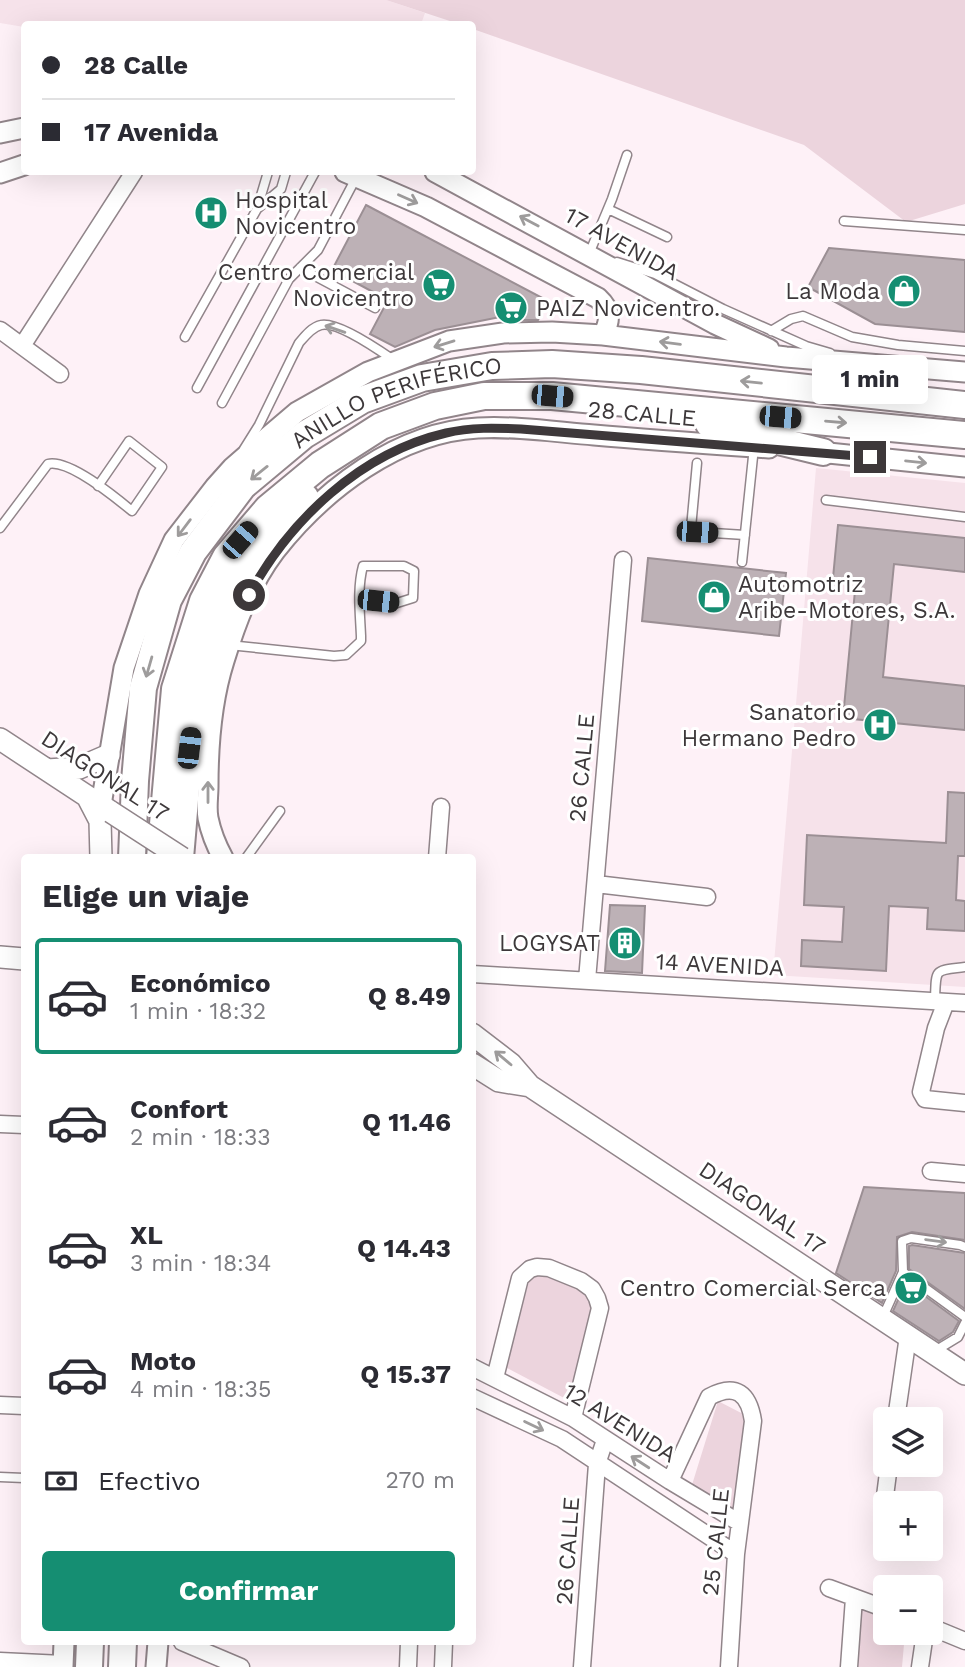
<!DOCTYPE html>
<html lang="es">
<meta charset="utf-8">
<style>
body{margin:0;font-family:"Work Sans",sans-serif;background:#f2f2f3;color:#2b2b33;height:100vh;display:flex;flex-direction:column;font-size:26px;white-space:nowrap}
*{box-sizing:border-box;margin:0}
p{font-size:23px;color:#7c7c81}
.icon{flex:none;width:38px;height:38px;fill:none;stroke:currentColor;stroke-width:2;stroke-linecap:round;stroke-linejoin:round}
.map{position:relative;flex:1;overflow:hidden}
.drawer{position:absolute;left:21px;top:854px;width:455px;height:791px;display:flex;flex-direction:column;background:#fff;border-radius:7px;box-shadow:0 7px 28px #0002}
.drawer>*{flex:none}
.hud{position:absolute;left:21px;top:21px;width:455px;height:154px;border-radius:7px;box-shadow:0 7px 28px #0002;display:grid;align-content:center;height:154px;padding:0 21px;background:#fff}
.fabs{position:absolute;left:873px;top:1407px;display:grid;gap:14px}
.fabs a{display:grid;place-items:center;width:70px;height:70px;border-radius:7px;background:#fff;box-shadow:0 7px 28px #0002;font-size:35px}
.end{position:absolute;width:32px;height:32px;margin:-16px;border:9px solid #3d383a;background:#fff;box-shadow:0 0 0 4px #fff}
.from{border-radius:50%}
.bubble{position:absolute;height:49px;border-radius:7px;background:#fff;box-shadow:0 7px 28px #0002;font-size:23px;font-weight:700;line-height:49px;text-align:center}
.car{position:absolute;width:21px;height:42px;margin:-21px -10px;border-radius:9px;box-shadow:0 0 5px 2px #0007;background:linear-gradient(#222 24%,#8ab4d8 0 40%,#222 0 76%,#8ab4d8 0 86%,#222 0)}
.hud b{display:flex;align-items:center;gap:24px;height:66px;font-size:26px}
.hud b+b{border-top:2px solid #e1e1e2}
.hud i{width:18px;height:18px;background:#2b2b33}
ul{padding:0;list-style:none}
li{display:flex;align-items:center;gap:21px;height:116px;margin:0 14px 10px;padding:0 7px;border:4px solid transparent;border-radius:7px}
li div{flex:1}
li b{display:block;font-size:26px}
li em{font-style:normal;font-weight:700}
li.selected{border-color:#158e72}
li>.icon{width:63px;height:63px;stroke-width:1.5}
h2{padding:0 21px;font-size:32px;line-height:84px}
.pay{display:flex;align-items:center;gap:18px;height:77px;padding:0 21px;font-size:26px}
.pay p{margin-inline-start:auto}
.cta{display:flex;gap:14px;margin-top:auto;padding:14px 21px}
.cta a{flex:1;height:80px;border-radius:7px;background:#158e72;color:#fff;font-size:28px;font-weight:700;line-height:80px;text-align:center}
.map>svg:first-child{display:block}
.built{fill:#f6e2ea}
.green{fill:#ecd4dd}
.building{fill:#bdb1b6;stroke:#9b8f94;stroke-width:2}
.lines{fill:none;stroke-linecap:round;stroke-linejoin:round}
.service-casing{stroke:#91858a;stroke-width:11}
.minor-casing{stroke:#91858a;stroke-width:19}
.tertiary-casing{stroke:#91858a;stroke-width:23}
.secondary-casing{stroke:#91858a;stroke-width:24}
.trunk-casing{stroke:#91858a;stroke-width:30}
.service{stroke:#fff;stroke-width:8}
.minor{stroke:#fff;stroke-width:16}
.tertiary{stroke:#fff;stroke-width:19}
.secondary{stroke:#fff;stroke-width:21}
.trunk{stroke:#fff;stroke-width:26}
.secondary-bridge-casing{stroke:#91858a;stroke-width:24;stroke-linecap:butt}
.secondary-bridge{stroke:#fff;stroke-width:21}
.oneway{stroke:#9e9c9c}
.route{stroke:#3d383a;stroke-width:9}
.labels{text-anchor:middle;dominant-baseline:central;stroke-width:6;stroke-linejoin:round;paint-order:stroke}
.poi-label{font-size:23px;fill:#3d383a;stroke:#fff;text-anchor:end}
.street-label{font-size:23px;fill:#3d383a;stroke:#fff}
</style>
<div class="map">
<svg width="965" height="1667" viewBox="0 0 965 1667">
<rect width="100%" height="100%" fill="#fef1f7"/>
<path class="built" d="M 0,0 L 386,0 L 425,13 L 421,24 L 24,24 L 24,27 L 0,23 Z
M 816,468 L 965,483 L 965,987 L 773,975 Z"/>
<path class="green" d="M 386,0 L 965,0 L 965,204 L 906,222 L 804,145 L 473,29 L 472,24 L 459,24 Z
M 533,1267 L 597,1292 L 568,1400 L 505,1367 Z
M 718,1401 L 747,1416 L 739,1521 L 691,1488 Z
M 861,1609 L 885,1619 L 886,1633 L 905,1633 L 902,1667 L 858,1667 Z"/>
<path class="building" d="M 366,205 L 548,301 L 538,320 L 518,320 L 500,317 L 435,330 L 395,347 L 370,334 L 388,300 L 332,270 Z
M 829,248 L 965,260 L 965,332 L 875,324 L 808,287 Z
M 838,525 L 965,538 L 965,572 L 894,564 L 883,677 L 965,686 L 965,730 L 843,718 L 856,580 L 833,578 Z
M 648,558 L 786,573 L 779,636 L 642,621 Z
M 948,792 L 965,793 L 965,856 L 958,856 L 956,900 L 965,901 L 965,931 L 927,929 L 928,908 L 889,906 L 886,971 L 801,966 L 802,940 L 842,942 L 844,907 L 804,905 L 807,835 L 946,843 Z
M 610,905 L 645,906 L 642,973 L 605,971 Z
M 864,1187 L 965,1193 L 965,1240 L 912,1232 L 897,1237 L 896,1271 L 882,1303 L 836,1273 Z
M 912,1245 L 965,1253 L 965,1309 L 909,1269 L 909,1246 Z
M 906,1282 L 959,1321 L 953,1332 L 939,1341 L 893,1311 Z"/>
<g class="lines">
<defs>
<path id="service" d="M 257,209 L 281,189 L 286,172
M 608,209 L 667,237
M 844,221 L 965,230
M 591,254 L 589,254 L 612,199 L 627,155
M 617,262 L 655,274 L 723,309 L 806,346 L 830,353
M 300,268 L 375,308
M 771,331 L 791,319 L 803,316 L 852,337 L 898,345 L 965,351
M 185,337 L 257,209 L 268,172
M 197,388 L 315,172
M 222,403 L 289,279 L 318,250 L 357,176
M 244,449 L 259,425 L 299,343 C 305,336 312,327 321,325 C 337,321 379,350 392,359
M 697,463 L 691,528 L 697,532 L 745,535
M 826,500 L 965,517
M 0,528 L 48,464 C 69,459 115,497 132,511 L 162,467 L 129,441 L 98,486
M 742,562 L 754,447
M 229,645 L 334,656 L 346,655 L 361,641 L 361,636 C 360,613 357,588 363,566 L 404,566 L 414,571 L 413,598 L 397,603 L 360,599
M 246,858 L 280,811
M 935,1001 C 936,967 934,971 965,967
M 903,1272 L 965,1317
M 882,1319 L 903,1272 L 902,1241 L 911,1238 L 960,1245 L 965,1247
M 935,1351 L 958,1337 L 965,1323
M 0,1477 L 24,1478"/>
<path id="minor" d="M 0,330 L 60,374
M 22,346 L 134,172
M 437,858 L 441,807
M 596,884 L 707,897
M 472,974 L 965,1003
M 587,980 L 623,560
M 946,1002 L 936,1028 L 921,1092 L 925,1099 L 965,1103
M 0,1124 L 24,1125
M 931,1171 L 965,1174
M 472,1367 L 573,1418 L 670,1481 L 740,1523
M 495,1378 L 520,1278 L 530,1269 L 537,1267 L 549,1268 L 581,1281 L 592,1289 L 597,1298 L 600,1308 L 573,1418
M 472,1397 L 562,1439 L 736,1554
M 0,1405 L 24,1406
M 896,1419 L 908,1336
M 670,1481 L 709,1397 C 736,1382 749,1394 753,1421 L 736,1554 L 729,1667
M 884,1504 L 889,1465
M 829,1588 L 886,1609
M 931,1627 L 965,1641
M 182,1642 L 241,1667
M 0,1661 L 63,1664
M 408,1667 L 409,1642
M 443,1667 L 444,1642
M 582,1667 L 597,1464 L 605,1440
M 849,1667 L 854,1598
M 920,1667 L 925,1633"/>
<path id="tertiary" d="M 0,133 L 24,128
M 345,172 L 426,207 L 598,298 C 611,310 611,320 603,335
M 435,172 L 715,324 L 769,349
M 0,173 L 24,165
M 809,451 L 965,467
M 101,805 L 124,668 L 149,594 L 174,540 L 215,487 L 232,468 L 263,441 L 297,412 L 368,372 L 449,341 L 503,333 L 552,332 L 603,335 L 786,357 L 965,372
M 223,858 C 216,845 211,833 208,818 C 206,808 208,797 208,786 C 208,744 211,702 224,661 C 236,622 250,584 275,551 C 323,490 398,432 478,428 C 517,426 556,432 594,435 C 652,440 711,444 769,448
M 63,1667 L 64,1642
M 156,1667 L 158,1642"/>
<path id="secondary" d="M 0,739 L 111,812
M 47,770 L 79,768 L 109,755
M 87,796 L 100,821 L 101,858
M 0,957 L 24,959
M 472,1034 L 511,1064 L 530,1086 L 965,1374
M 472,1064 L 499,1081 L 530,1086"/>
<g id="trunk">
<path d="M 709,424 L 823,452"/>
<path id="s1" d="M 132,858 L 135,781 L 143,688 L 168,600 L 193,552 L 243,486 L 304,435 L 362,400 L 422,378 L 492,366 L 552,364 L 641,370 L 965,405"/>
<path d="M 160,858 L 175,689 L 203,601 L 226,557 L 268,508 L 320,465 L 381,426 L 435,406 L 484,396 L 552,396 L 965,435"/>
<path d="M 180,858 C 193,711 193,606 305,497"/>
<path d="M 89,1667 L 90,1642"/>
<path d="M 122,1667 L 123,1642"/>
</g>
</defs>
<use href="#service" class="service-casing"/>
<use href="#minor" class="minor-casing"/>
<use href="#tertiary" class="tertiary-casing"/>
<use href="#secondary" class="secondary-casing"/>
<use href="#trunk" class="trunk-casing"/>
<use href="#service" class="service"/>
<use href="#minor" class="minor"/>
<use href="#tertiary" class="tertiary"/>
<use href="#secondary" class="secondary"/>
<use href="#trunk" class="trunk"/>
<defs>
<path id="secondary-bridge" d="M 111,812 L 182,858"/>
</defs>
<use href="#secondary-bridge" class="secondary-bridge-casing"/>
<use href="#secondary-bridge" class="secondary-bridge"/>
</g>
<defs><path id="oneway-shaft" d="M-6 0H5M1.5-3L5.5 0L1.5 3" fill="none" stroke-width="1.6" stroke-linecap="round" stroke-linejoin="round" transform="scale(1.75)"/></defs>
<g class="oneway">
<use href="#oneway-shaft" transform="translate(408 199) rotate(24)"/>
<use href="#oneway-shaft" transform="translate(529 221) rotate(-152)"/>
<use href="#oneway-shaft" transform="translate(335 329) rotate(-161)"/>
<use href="#oneway-shaft" transform="translate(670 343) rotate(-173)"/>
<use href="#oneway-shaft" transform="translate(444 344) rotate(163)"/>
<use href="#oneway-shaft" transform="translate(751 382) rotate(-174)"/>
<use href="#oneway-shaft" transform="translate(836 422) rotate(5)"/>
<use href="#oneway-shaft" transform="translate(916 462) rotate(6)"/>
<use href="#oneway-shaft" transform="translate(259 473) rotate(141)"/>
<use href="#oneway-shaft" transform="translate(184 528) rotate(127)"/>
<use href="#oneway-shaft" transform="translate(149 667) rotate(106)"/>
<use href="#oneway-shaft" transform="translate(208 792) rotate(-90)"/>
<use href="#oneway-shaft" transform="translate(503 1058) rotate(-140)"/>
<use href="#oneway-shaft" transform="translate(936 1241) rotate(8)"/>
<use href="#oneway-shaft" transform="translate(534 1426) rotate(26)"/>
<use href="#oneway-shaft" transform="translate(640 1462) rotate(-147)"/>
</g>
<g class="lines">
<path class="route" d="M 249,595 C 290,520 360,453 446,433 C 471,427 496,428 521,429 L 870,457"/>
</g>
<defs>
<symbol id="hospital-disc" viewBox="-11 -11 22 22"><circle r="9.5" fill="#158e72" stroke="#fff"/><path d="M-5-5h3v3.5h4V-5h3V5h-3V1.5h-4V5h-3Z" fill="#fff"/></symbol>
<symbol id="supermarket-disc" viewBox="-11 -11 22 22"><circle r="9.5" fill="#158e72" stroke="#fff"/><path d="M-6-5.5h2.5l.6 2H6L4.5 2H-2.5L-4.4-4H-6ZM-1.5 3.2a1.3 1.3 0 1 0 .1 0ZM3 3.2a1.3 1.3 0 1 0 .1 0Z" fill="#fff"/></symbol>
<symbol id="shop-disc" viewBox="-11 -11 22 22"><circle r="9.5" fill="#158e72" stroke="#fff"/><path d="M-5-2.5h2.3a2.7 3.5 0 0 1 5.4 0H5L5.5 6h-11ZM-1.5-2.5h3a1.5 2.3 0 0 0-3 0Z" fill="#fff"/></symbol>
<symbol id="building-disc" viewBox="-11 -11 22 22"><circle r="9.5" fill="#158e72" stroke="#fff"/><path d="M-4-6H4V6H1V3H-1V6H-4ZM-2.5-4.3h1.7v1.8h-1.7ZM.8-4.3h1.7v1.8H.8ZM-2.5-1h1.7V.8h-1.7ZM.8-1h1.7V.8H.8Z" fill="#fff"/></symbol>
</defs>
<g fill-rule="evenodd">
<use href="#hospital-disc" x="192" y="194" width="38" height="38"/>
<use href="#supermarket-disc" x="420" y="266" width="38" height="38"/>
<use href="#shop-disc" x="885" y="272" width="38" height="38"/>
<use href="#supermarket-disc" x="492" y="289" width="38" height="38"/>
<use href="#shop-disc" x="695" y="578" width="38" height="38"/>
<use href="#hospital-disc" x="861" y="706" width="38" height="38"/>
<use href="#building-disc" x="606" y="924" width="38" height="38"/>
<use href="#supermarket-disc" x="892" y="1269" width="38" height="38"/>
</g>
<g class="labels">
<g class="poi-label">
<text x="235" y="200" text-anchor="start">Hospital<tspan x="235" dy="26">Novicentro</tspan></text>
<text x="414" y="272">Centro Comercial<tspan x="414" dy="26">Novicentro</tspan></text>
<text x="880" y="291">La Moda</text>
<text x="536" y="308" text-anchor="start">PAIZ Novicentro.</text>
<text x="738" y="584" text-anchor="start">Automotriz<tspan x="738" dy="26">Aribe-Motores, S.A.</tspan></text>
<text x="856" y="712">Sanatorio<tspan x="856" dy="26">Hermano Pedro</tspan></text>
<text x="600" y="943">LOGYSAT</text>
<text x="886" y="1288">Centro Comercial Serca</text>
</g>
<g class="street-label">
<text transform="translate(622 244) rotate(29)">17 AVENIDA</text>
<text stroke="none"><textPath href="#s1" startOffset="578">ANILLO PERIFÉRICO</textPath></text>
<text transform="translate(642 414) rotate(5)">28 CALLE</text>
<text transform="translate(582 768) rotate(-85)">26 CALLE</text>
<text transform="translate(105 776) rotate(33)">DIAGONAL 17</text>
<text transform="translate(720 965) rotate(3)">14 AVENIDA</text>
<text transform="translate(762 1208) rotate(34)">DIAGONAL 17</text>
<text transform="translate(620 1423) rotate(32)">12 AVENIDA</text>
<text transform="translate(716 1542) rotate(-84)">25 CALLE</text>
<text transform="translate(568 1551) rotate(-86)">26 CALLE</text>
</g>
</g>
</svg>
<div class="fabs">
<a><svg class="icon" aria-label="layers" viewBox="0 0 24 24"><path d="M12 4l9 5-9 5-9-5zM3 14l9 5 9-5"/></svg></a>
<a>+</a>
<a>−</a>
</div>
<i class="end from" style="left:249px;top:595px"></i>
<i class="end" style="left:870px;top:457px"></i>
<div class="bubble" style="left:812px;top:355px;width:116px">1 min</div>
<i class="car" style="left:552px;top:396px;rotate:95deg"></i>
<i class="car" style="left:780px;top:417px;rotate:95deg"></i>
<i class="car" style="left:697px;top:532px;rotate:93deg"></i>
<i class="car" style="left:240px;top:540px;rotate:41deg"></i>
<i class="car" style="left:378px;top:601px;rotate:96deg"></i>
<i class="car" style="left:189px;top:748px;rotate:7deg"></i>
<div class="hud">
<b><i class="from"></i>28 Calle</b>
<b><i></i>17 Avenida</b>
</div>
<section class="drawer">
<h2>Elige un viaje</h2>
<ul>
<li class="selected"><svg class="icon" aria-label="car" viewBox="0 0 24 24"><path d="M5 17H2v-5l4-1 3-4h7l3 4 3 1v5h-3M9 17h6M6 11h13"/><circle cx="7" cy="17" r="2"/><circle cx="17" cy="17" r="2"/></svg><div><b>Económico</b><p>1 min · 18:32</p></div><em>Q 8.49</em></li>
<li><svg class="icon" aria-label="car" viewBox="0 0 24 24"><path d="M5 17H2v-5l4-1 3-4h7l3 4 3 1v5h-3M9 17h6M6 11h13"/><circle cx="7" cy="17" r="2"/><circle cx="17" cy="17" r="2"/></svg><div><b>Confort</b><p>2 min · 18:33</p></div><em>Q 11.46</em></li>
<li><svg class="icon" aria-label="car" viewBox="0 0 24 24"><path d="M5 17H2v-5l4-1 3-4h7l3 4 3 1v5h-3M9 17h6M6 11h13"/><circle cx="7" cy="17" r="2"/><circle cx="17" cy="17" r="2"/></svg><div><b>XL</b><p>3 min · 18:34</p></div><em>Q 14.43</em></li>
<li><svg class="icon" aria-label="car" viewBox="0 0 24 24"><path d="M5 17H2v-5l4-1 3-4h7l3 4 3 1v5h-3M9 17h6M6 11h13"/><circle cx="7" cy="17" r="2"/><circle cx="17" cy="17" r="2"/></svg><div><b>Moto</b><p>4 min · 18:35</p></div><em>Q 15.37</em></li>
</ul>
<div class="pay"><svg class="icon" aria-label="cash" viewBox="0 0 24 24"><path d="M3 7h18v10H3z"/><circle cx="12" cy="12" r="2"/></svg>Efectivo<p>270 m</p></div>
<div class="cta"><a>Confirmar</a></div>
</section>
</div>
